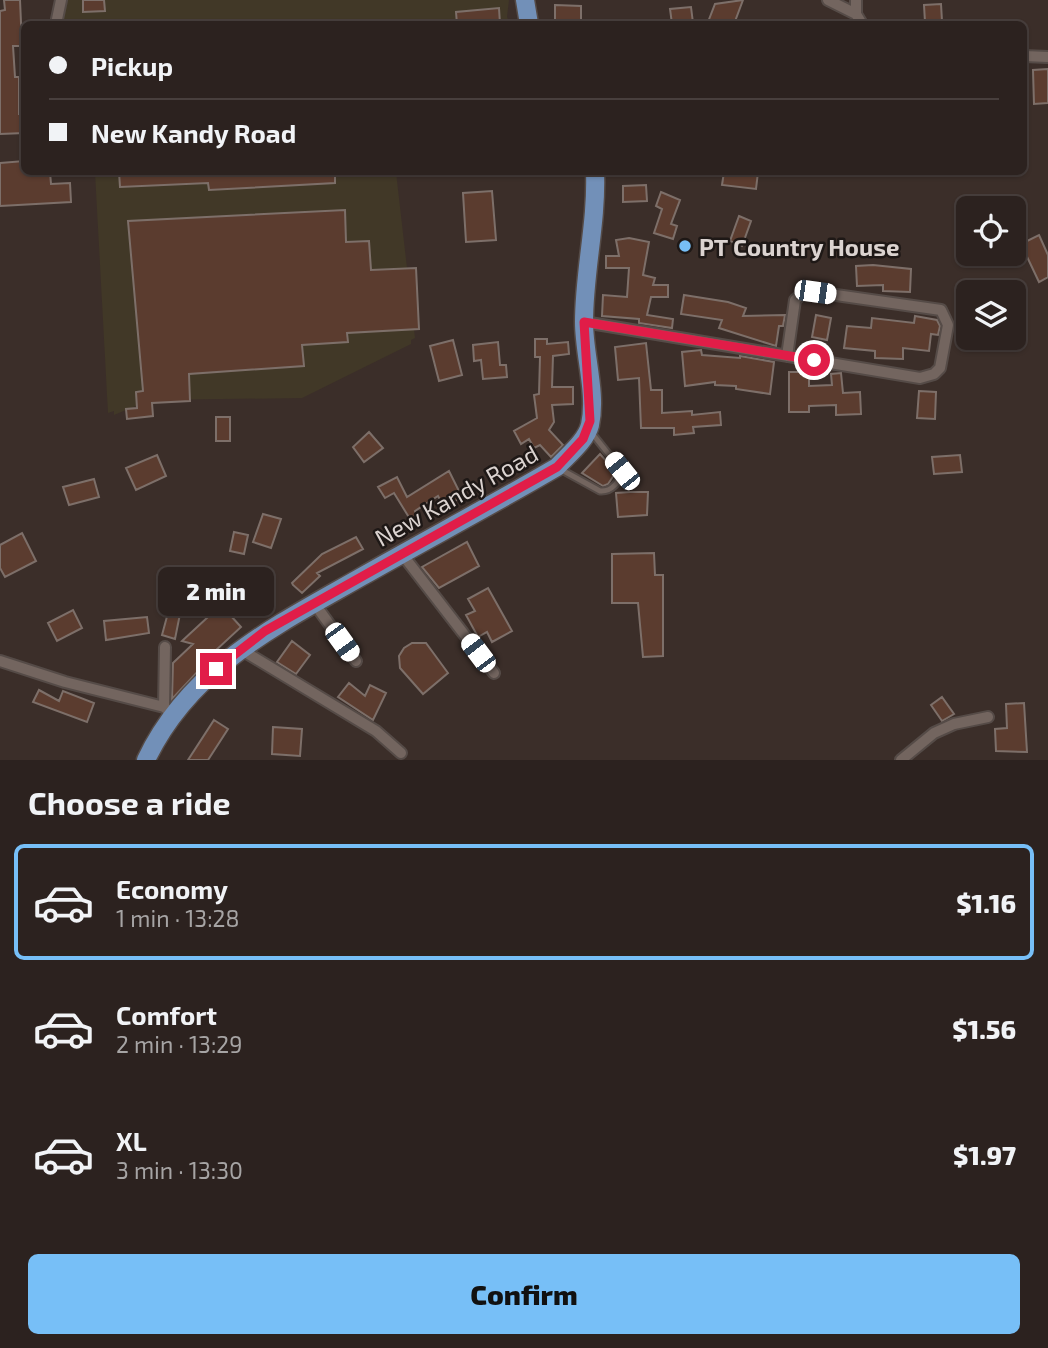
<!DOCTYPE html>
<meta charset="utf-8">
<style>
body{margin:0;font-family:"Exo 2",sans-serif;background:#382f2c;color:#f1f3f6;height:100vh;display:flex;flex-direction:column;font-size:26px;white-space:nowrap}
*{box-sizing:border-box;margin:0}
p{font-size:23px;color:#a6a4a4}
.icon{flex:none;width:38px;height:38px;fill:none;stroke:currentColor;stroke-width:2;stroke-linecap:round;stroke-linejoin:round}
.map{position:relative;height:760px;overflow:hidden}
.details{display:flex;flex-direction:column;background:#2c221f;flex:1}
.details>*{flex:none}
.top-card{position:absolute;left:21px;top:21px;width:1006px;height:154px;border-radius:10px;box-shadow:0 2px 5px #0004,0 0 0 2px #483f3d;display:grid;align-content:center;height:154px;padding:0 28px;background:#2c221f}
.controls{position:absolute;left:956px;top:196px;display:grid;gap:14px}
.controls a{display:grid;place-items:center;width:70px;height:70px;border-radius:10px;background:#2c221f;box-shadow:0 2px 5px #0004,0 0 0 2px #483f3d;font-size:35px}
.end{position:absolute;width:32px;height:32px;margin:-16px;border:9px solid #e11d48;background:#fff;box-shadow:0 0 0 4px #fff}
.from{border-radius:50%}
.bubble{position:absolute;height:49px;border-radius:10px;background:#2c221f;box-shadow:0 2px 5px #0004,0 0 0 2px #483f3d;font-size:23px;font-weight:800;line-height:49px;text-align:center}
.car{position:absolute;width:21px;height:42px;margin:-21px -10px;border-radius:9px;box-shadow:0 0 5px 2px #0007;background:linear-gradient(#fff 24%,#345 0 40%,#fff 0 76%,#345 0 86%,#fff 0)}
.top-card b{display:flex;align-items:center;gap:24px;height:66px;font-size:26px}
.top-card b+b{border-top:2px solid #483f3d}
.top-card i{width:18px;height:18px;background:#f1f3f6}
ul{padding:0;list-style:none}
li{display:flex;align-items:center;gap:21px;height:116px;margin:0 14px 10px;padding:0 14px;border:4px solid transparent;border-radius:10px}
li div{flex:1}
li b{display:block;font-size:26px}
li em{font-style:normal;font-weight:800}
li.selected{border-color:#77bff7}
li>.icon{width:63px;height:63px;stroke-width:1.5}
h2{padding:0 28px;font-size:32px;line-height:84px}
.action{display:flex;gap:14px;margin-top:auto;padding:14px 28px}
.action a{flex:1;height:80px;border-radius:10px;background:#77bff7;color:#111;font-size:28px;font-weight:800;line-height:80px;text-align:center}
.map>svg:first-child{display:block}
.industrial{fill:#413827}
.building{fill:#5b3c2f;stroke:#7d6f69;stroke-width:2}
.lines{fill:none;stroke-linecap:round;stroke-linejoin:round}
.service-casing{stroke:#554b47;stroke-width:9}
.minor-casing{stroke:#554b47;stroke-width:14}
.primary-casing{stroke:#554b47;stroke-width:21}
.service{stroke:#73655f;stroke-width:5}
.minor{stroke:#73655f;stroke-width:10}
.primary{stroke:#7290b8;stroke-width:18}
.route{stroke:#e11d48;stroke-width:9}
.poi-dot{fill:#77bff7;stroke:#1e1816;stroke-width:2.5}
.labels{text-anchor:middle;dominant-baseline:central;stroke-width:5;stroke-linejoin:round;paint-order:stroke}
.poi-label{font-size:24px;font-weight:bold;fill:#dbd3d0;stroke:#1e1816;text-anchor:start}
.street-label{font-size:24px;fill:#dbd3d0;stroke:#1e1816}
</style>
<div class="map">
<svg width="1048" height="760" viewBox="0 0 1048 760">
<rect width="100%" height="100%" fill="#3b2e29"/>
<path class="industrial" d="M 66,0 L 509,0 L 507,17 L 510,24 L 61,24 Z
M 95,172 L 396,172 L 415,338 L 411,340 L 411,344 L 302,398 L 150,400 L 114,415 L 114,411 L 108,413 Z"/>
<path class="building" d="M 4,0 L 20,0 L 22,46 L 13,46 L 15,77 L 19,77 L 19,114 L 24,114 L 24,133 L 0,134 L 0,11 L 5,10 Z
M 83,0 L 104,0 L 105,11 L 83,12 Z
M 743,0 L 734,24 L 716,24 L 708,22 L 715,4 Z
M 941,4 L 942,21 L 925,22 L 924,5 Z
M 555,5 L 581,6 L 581,23 L 555,22 Z
M 691,7 L 693,23 L 672,24 L 670,9 Z
M 499,8 L 500,24 L 457,24 L 456,12 Z
M 1048,69 L 1048,103 L 1034,104 L 1033,70 Z
M 24,161 L 24,172 L 50,172 L 51,184 L 70,183 L 71,202 L 0,206 L 0,163 Z
M 119,172 L 335,172 L 335,183 L 209,190 L 208,183 L 120,187 Z
M 724,172 L 758,172 L 756,189 L 722,185 Z
M 646,185 L 647,201 L 623,202 L 623,186 Z
M 492,191 L 496,240 L 466,242 L 463,193 Z
M 661,192 L 680,200 L 671,224 L 677,226 L 673,239 L 654,233 L 662,209 L 656,206 Z
M 345,210 L 346,242 L 369,241 L 371,270 L 416,268 L 419,329 L 347,333 L 348,342 L 302,345 L 304,366 L 189,374 L 190,401 L 152,403 L 153,416 L 127,419 L 126,409 L 137,408 L 136,392 L 143,391 L 128,221 Z
M 739,216 L 751,221 L 742,246 L 730,241 Z
M 1039,235 L 1048,255 L 1048,277 L 1039,282 L 1021,244 Z
M 629,238 L 649,242 L 643,275 L 655,278 L 653,285 L 668,285 L 668,297 L 651,297 L 647,315 L 673,319 L 672,328 L 639,323 L 639,319 L 602,316 L 603,295 L 627,297 L 629,268 L 606,268 L 606,256 L 619,256 L 616,240 Z
M 873,265 L 911,269 L 910,292 L 883,291 L 883,285 L 857,286 L 856,266 Z
M 684,295 L 728,302 L 746,308 L 743,316 L 785,315 L 783,326 L 779,326 L 776,346 L 719,328 L 722,320 L 681,314 Z
M 816,315 L 831,318 L 827,340 L 812,337 Z
M 915,316 L 937,320 L 940,326 L 938,335 L 931,334 L 929,351 L 903,348 L 903,359 L 875,358 L 875,351 L 844,348 L 847,326 L 871,328 L 872,318 L 914,323 Z
M 535,339 L 547,339 L 547,344 L 568,342 L 569,354 L 553,356 L 552,387 L 573,387 L 573,404 L 552,405 L 554,422 L 549,430 L 563,445 L 551,457 L 540,445 L 534,448 L 529,439 L 521,444 L 514,431 L 537,418 L 534,395 L 539,394 L 540,357 L 535,357 Z
M 453,340 L 462,375 L 439,381 L 430,346 Z
M 498,342 L 500,365 L 506,365 L 507,377 L 483,379 L 481,360 L 474,361 L 473,345 Z
M 646,343 L 651,390 L 662,390 L 662,413 L 692,411 L 692,415 L 720,412 L 721,425 L 693,427 L 694,433 L 674,435 L 674,428 L 641,428 L 639,378 L 618,380 L 615,347 Z
M 701,350 L 702,355 L 740,358 L 740,356 L 774,362 L 770,394 L 736,389 L 736,386 L 715,385 L 715,382 L 685,386 L 682,352 Z
M 789,372 L 809,372 L 809,386 L 832,385 L 831,374 L 841,373 L 843,393 L 860,392 L 861,414 L 836,415 L 836,405 L 809,406 L 809,412 L 789,412 Z
M 919,391 L 936,392 L 935,419 L 917,418 Z
M 216,417 L 230,417 L 230,441 L 216,441 Z
M 369,432 L 383,448 L 364,462 L 353,447 Z
M 600,454 L 616,472 L 608,484 L 603,486 L 582,473 Z
M 157,455 L 166,476 L 136,490 L 126,468 Z
M 960,455 L 962,472 L 934,474 L 932,457 Z
M 449,471 L 462,497 L 444,507 L 438,496 L 415,511 L 417,515 L 410,519 L 394,493 L 385,498 L 378,487 L 397,477 L 407,497 Z
M 94,479 L 99,497 L 69,505 L 63,487 Z
M 630,492 L 648,492 L 647,515 L 618,517 L 616,493 Z
M 263,514 L 281,519 L 271,548 L 253,542 Z
M 234,532 L 248,535 L 244,554 L 230,551 Z
M 22,533 L 36,561 L 5,577 L 0,568 L 0,545 Z
M 356,537 L 363,549 L 317,573 L 320,576 L 302,593 L 293,585 L 292,583 L 322,554 Z
M 467,542 L 479,566 L 439,588 L 422,567 Z
M 654,553 L 655,575 L 663,575 L 663,656 L 643,657 L 638,603 L 612,603 L 612,554 Z
M 170,585 L 185,589 L 175,639 L 162,635 L 172,598 L 168,597 Z
M 488,588 L 512,631 L 492,642 L 487,632 L 478,637 L 466,615 L 475,611 L 468,599 Z
M 221,605 L 241,627 L 201,664 L 203,666 L 172,699 L 173,663 L 193,644 L 182,641 Z
M 73,610 L 82,628 L 57,641 L 48,623 Z
M 147,617 L 149,633 L 106,640 L 104,621 Z
M 292,641 L 310,655 L 296,674 L 277,662 Z
M 412,643 L 426,643 L 448,673 L 423,694 L 400,668 L 399,656 L 404,648 Z
M 349,683 L 365,696 L 370,685 L 386,693 L 373,720 L 338,697 Z
M 39,690 L 59,701 L 63,691 L 94,703 L 87,722 L 33,702 Z
M 942,697 L 954,714 L 942,721 L 931,705 Z
M 1024,703 L 1027,752 L 996,751 L 995,729 L 1007,728 L 1006,704 Z
M 214,720 L 228,729 L 208,760 L 188,760 Z
M 273,727 L 302,729 L 300,756 L 272,754 Z"/>
<g class="lines">
<defs>
<path id="service" d="M 560,469 L 600,491 C 612,492 620,481 622,471 L 591,432"/>
<path id="minor" d="M 828,0 L 856,14
M 856,0 L 856,14 L 862,24
M 56,24 L 61,0
M 1024,56 L 1048,57
M 584,322 L 920,378 L 934,374 L 940,368 L 948,325 L 941,310 L 815,292 L 803,293 L 795,300 L 787,356
M 402,554 L 494,673
M 314,603 L 356,661
M 165,647 L 164,707 L 169,711
M 240,649 L 376,731 L 401,753
M 0,661 L 65,682 L 164,707
M 901,760 L 934,733 L 954,724 L 988,717"/>
<path id="primary" d="M 525,0 L 529,24
M 146,760 C 190,667 277,625 361,577 C 426,540 492,505 557,467 C 568,455 586,441 590,425 C 597,393 584,355 584,322 C 584,272 597,222 595,172"/>
</defs>
<use href="#service" class="service-casing"/>
<use href="#minor" class="minor-casing"/>
<use href="#primary" class="primary-casing"/>
<use href="#service" class="service"/>
<use href="#minor" class="minor"/>
<use href="#primary" class="primary"/>
</g>
<g class="lines">
<path class="route" d="M 216,669 L 265,631 L 557,467 L 583,439 L 590,421 L 584,322 L 814,360"/>
</g>
<circle class="poi-dot" cx="685" cy="246" r="7"/>
<g class="labels">
<g class="poi-label">
<text x="699" y="246">PT Country House</text>
</g>
<g class="street-label">
<text transform="translate(456 495) rotate(-29)">New Kandy Road</text>
</g>
</g>
</svg>
<div class="controls">
<a><svg class="icon" aria-label="locate" viewBox="0 0 24 24"><circle cx="12" cy="12" r="6"/><path d="M12 2v4M12 18v4M2 12h4M18 12h4"/></svg></a>
<a><svg class="icon" aria-label="layers" viewBox="0 0 24 24"><path d="M12 4l9 5-9 5-9-5zM3 14l9 5 9-5"/></svg></a>
</div>
<i class="end from" style="left:814px;top:360px"></i>
<i class="end" style="left:216px;top:669px"></i>
<div class="bubble" style="left:158px;top:567px;width:116px">2 min</div>
<i class="car" style="left:815px;top:292px;rotate:98deg"></i>
<i class="car" style="left:622px;top:471px;rotate:321deg"></i>
<i class="car" style="left:342px;top:642px;rotate:144deg"></i>
<i class="car" style="left:478px;top:653px;rotate:323deg"></i>
<div class="top-card">
<b><i class="from"></i>Pickup</b>
<b><i></i>New Kandy Road</b>
</div>
</div>
<section class="details">
<h2>Choose a ride</h2>
<ul>
<li class="selected"><svg class="icon" aria-label="car" viewBox="0 0 24 24"><path d="M5 17H2v-5l4-1 3-4h7l3 4 3 1v5h-3M9 17h6M6 11h13"/><circle cx="7" cy="17" r="2"/><circle cx="17" cy="17" r="2"/></svg><div><b>Economy</b><p>1 min · 13:28</p></div><em>$1.16</em></li>
<li><svg class="icon" aria-label="car" viewBox="0 0 24 24"><path d="M5 17H2v-5l4-1 3-4h7l3 4 3 1v5h-3M9 17h6M6 11h13"/><circle cx="7" cy="17" r="2"/><circle cx="17" cy="17" r="2"/></svg><div><b>Comfort</b><p>2 min · 13:29</p></div><em>$1.56</em></li>
<li><svg class="icon" aria-label="car" viewBox="0 0 24 24"><path d="M5 17H2v-5l4-1 3-4h7l3 4 3 1v5h-3M9 17h6M6 11h13"/><circle cx="7" cy="17" r="2"/><circle cx="17" cy="17" r="2"/></svg><div><b>XL</b><p>3 min · 13:30</p></div><em>$1.97</em></li>
</ul>
<div class="action"><a>Confirm</a></div>
</section>
